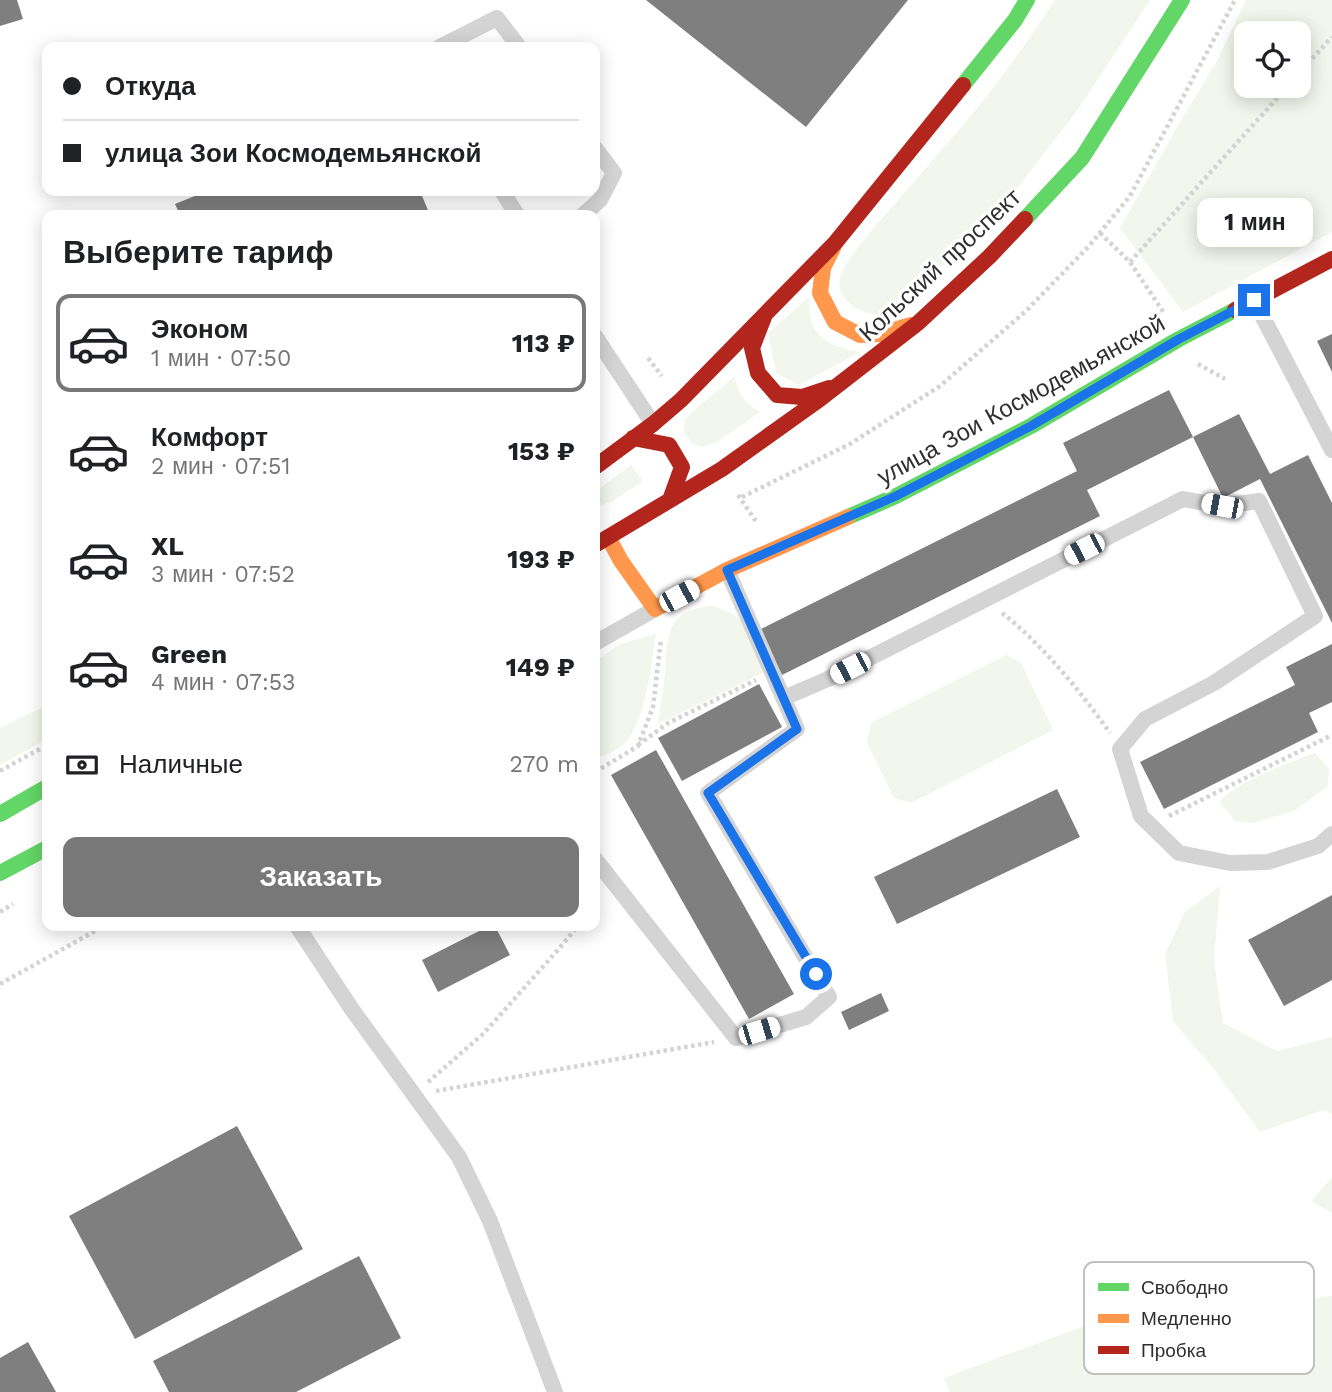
<!DOCTYPE html>
<html lang="ru">
<meta charset="utf-8">
<style>
body{margin:0;font-family:"Work Sans",sans-serif;background:#f2f2f2;color:#202124;height:100vh;display:flex;flex-direction:column;font-size:26px;white-space:nowrap}
*{box-sizing:border-box;margin:0}
p{font-size:23px;color:#757577}
.icon{flex:none;width:38px;height:38px;fill:none;stroke:currentColor;stroke-width:2;stroke-linecap:round;stroke-linejoin:round}
.map{position:relative;flex:1;overflow:hidden}
.sheet{position:absolute;left:42px;top:210px;width:558px;height:721px;display:flex;flex-direction:column;background:#fff;border-radius:14px;box-shadow:0 4px 18px #0003}
.sheet>*{flex:none}
.guide{position:absolute;left:42px;top:42px;width:558px;height:154px;border-radius:14px;box-shadow:0 4px 18px #0003;display:grid;align-content:center;height:154px;padding:0 21px;background:#fff}
.tools{position:absolute;left:1234px;top:21px;display:grid;gap:14px}
.tools a{display:grid;place-items:center;width:77px;height:77px;border-radius:14px;background:#fff;box-shadow:0 4px 18px #0003;font-size:35px}
.end{position:absolute;width:32px;height:32px;margin:-16px;border:9px solid #1a73e8;background:#fff;box-shadow:0 0 0 4px #fff}
.from{border-radius:50%}
.bubble{position:absolute;height:49px;border-radius:14px;background:#fff;box-shadow:0 4px 18px #0003;font-size:23px;font-weight:700;line-height:49px;text-align:center}
.car{position:absolute;width:21px;height:42px;margin:-21px -10px;border-radius:9px;box-shadow:0 0 5px 2px #0007;background:linear-gradient(#fff 24%,#345 0 40%,#fff 0 76%,#345 0 86%,#fff 0)}
.guide b{display:flex;align-items:center;gap:24px;height:66px;font-size:26px}
.guide b+b{border-top:2px solid #e0e0e0}
.guide i{width:18px;height:18px;background:#202124}
ul{padding:0;list-style:none}
li{display:flex;align-items:center;gap:21px;height:98px;margin:0 14px 10px;padding:0 7px;border:4px solid transparent;border-radius:14px}
li div{flex:1}
li b{display:block;font-size:26px}
li em{font-style:normal;font-weight:700}
li.current{border-color:#787878}
li>.icon{width:63px;height:63px;stroke-width:1.5}
h2{padding:0 21px;font-size:32px;line-height:84px}
.pay{display:flex;align-items:center;gap:18px;height:77px;padding:0 21px;font-size:26px}
.pay p{margin-inline-start:auto}
.primary-button{display:flex;gap:14px;margin-top:auto;padding:14px 21px}
.primary-button a{flex:1;height:80px;border-radius:14px;background:#787878;color:#fff;font-size:28px;font-weight:700;line-height:80px;text-align:center}
.map>svg:first-child{display:block}
.green{fill:#f2f6ec;fill-rule:evenodd}
.building{fill:#7f7f7f}
.lines{fill:none;stroke-linecap:round;stroke-linejoin:round}
.path{stroke:#d4d4d4;stroke-width:4.5;stroke-dasharray:3.5 3.5;stroke-linecap:butt}
.lane{stroke:#d4d4d4;stroke-width:16}
.fast{stroke:#63d668;stroke-width:16}
.slow{stroke:#ff974d;stroke-width:16}
.jam{stroke:#b3261e;stroke-width:16}
.route{stroke:#1a73e8;stroke-width:9}
.labels{text-anchor:middle;dominant-baseline:central;stroke-width:7;stroke-linejoin:round;paint-order:stroke}
.street-label{font-size:24px;fill:#2f2f2f;stroke:#fff}
.key{fill:#fff;stroke:#c1c1c1;stroke-width:2}
.key-label{font-size:19px;fill:#2f2f2f}
</style>
<div class="map">
<svg width="1332" height="1392" viewBox="0 0 1332 1392">
<rect width="100%" height="100%" fill="#fff"/>
<path class="green" d="M 1055,0 L 1150,0 L 1079,108 L 1008,200 L 925,284 C 913,293 890,315 876,314 C 857,314 835,297 840,277 C 845,258 887,213 901,197 C 933,159 967,122 997,83 C 1017,56 1037,28 1055,0 Z
M 1246,0 L 1332,0 L 1332,232 L 1183,312 L 1120,228 L 1183,117 L 1217,61 ZM 1246,33 L 1298,33 L 1298,86 L 1246,86 Z
M 809,297 C 809,304 809,313 811,320 C 817,342 839,348 860,352 L 799,385 L 776,373 L 768,333 Z
M 734,377 C 740,395 743,402 760,412 L 717,442 L 702,447 L 692,443 L 684,433 L 685,420 L 693,411 Z
M 631,465 L 643,481 L 613,501 L 601,505 L 595,494 L 604,485 Z
M 713,606 L 733,614 L 750,630 L 767,671 L 658,724 C 660,708 663,692 665,675 C 668,637 664,609 713,606 Z
M 656,634 C 651,664 646,722 624,744 C 617,751 604,755 595,759 L 595,662 L 620,644 Z
M 1007,655 L 1021,663 L 1053,730 L 911,803 L 894,798 L 867,742 L 871,723 Z
M 47,705 L 47,739 L 0,765 L 0,728 Z
M 1315,753 L 1329,769 L 1328,786 L 1294,811 L 1253,823 L 1235,821 L 1220,802 C 1232,783 1292,762 1315,753 Z
M 1220,886 L 1214,960 L 1223,1023 L 1277,1051 L 1332,1037 L 1332,1114 L 1323,1110 L 1260,1132 L 1213,1068 L 1173,1021 L 1165,954 L 1185,912 Z
M 1332,1177 L 1332,1213 L 1311,1201 Z
M 1332,1296 L 1332,1392 L 950,1392 L 944,1378 L 1098,1321 L 1126,1338 L 1176,1309 L 1232,1336 L 1284,1320 L 1311,1299 Z"/>
<path class="building" d="M 0,0 L 17,0 L 23,19 L 0,26 Z
M 646,0 L 908,0 L 806,127 Z
M 207,191 L 420,191 L 430,215 L 180,215 L 175,204 Z
M 1332,334 L 1332,372 L 1317,341 Z
M 1169,390 L 1193,437 L 1239,414 L 1270,474 L 1308,455 L 1332,503 L 1332,623 L 1260,479 L 1223,498 L 1193,437 L 1087,490 L 1100,516 L 782,675 L 759,630 L 1077,471 L 1063,443 Z
M 1332,644 L 1332,702 L 1309,713 L 1318,732 L 1164,809 L 1140,762 L 1295,685 L 1286,667 Z
M 759,684 L 782,727 L 682,781 L 658,738 Z
M 656,750 L 794,994 L 749,1019 L 611,775 Z
M 1057,789 L 1080,837 L 897,924 L 874,877 Z
M 1332,895 L 1332,980 L 1284,1006 L 1248,940 Z
M 489,926 L 495,926 L 510,955 L 438,992 L 422,960 Z
M 881,993 L 889,1011 L 849,1030 L 841,1012 Z
M 237,1126 L 303,1249 L 135,1339 L 69,1216 Z
M 359,1256 L 401,1338 L 296,1392 L 169,1392 L 153,1361 Z
M 28,1342 L 56,1392 L 0,1392 L 0,1358 Z"/>
<g class="lines">
<path class="path" d="M 1298,74 L 1332,37
M 1100,233 L 1130,262 L 1164,313
M 1130,262 L 1288,86
M 648,358 L 662,376
M 1198,364 L 1225,379
M 738,495 L 757,523
M 742,497 L 850,444 L 940,386 L 1026,311 L 1089,246 L 1130,196 L 1235,0
M 1002,613 C 1042,644 1081,692 1110,733
M 638,745 L 668,723 L 756,680
M 0,771 L 47,745
M 595,772 L 638,746 L 653,707 L 661,639
M 1169,816 L 1332,735
M 0,912 L 13,904
M 0,984 L 104,926
M 428,1082 L 484,1033 L 557,951 L 578,926
M 436,1091 L 714,1042"/>
<path class="lane" d="M 440,47 L 497,18 L 519,47
M 502,191 L 517,215
M 583,215 L 600,200 L 614,173 L 595,148
M 1254,300 L 1332,450
M 595,336 L 653,424
M 595,643 L 655,609
M 784,698 L 828,679 L 1183,499 L 1222,506 L 1259,501 L 1315,616 L 1214,683 L 1145,719 L 1120,749 L 1141,816 L 1179,853 L 1230,863 L 1268,862 L 1318,846 L 1332,834
M 595,859 L 736,1038 L 806,1017 L 829,997 L 708,793 L 797,729 L 727,570
M 297,926 L 351,1008 L 459,1157 L 490,1221 L 555,1392"/>
<path class="fast" d="M 963,85 L 1015,20 L 1027,0
M 1025,219 L 1082,158 L 1182,0
M 848,517 L 896,496 L 1031,426 L 1179,339 L 1235,310
M 0,814 L 47,787
M 0,873 L 47,848"/>
<path class="slow" d="M 833,248 L 823,268 L 820,293 L 835,322 L 860,335 L 880,334 L 911,325
M 608,537 L 621,561 L 655,609 L 727,570 L 848,517"/>
<path class="jam" d="M 1235,310 L 1332,259
M 764,317 L 752,348 L 758,373 L 777,395 L 802,397 L 829,388
M 633,438 L 669,445 L 682,467 L 670,500
M 595,467 L 653,424 L 681,400 L 835,243 L 963,85
M 595,545 L 722,469 L 820,399 L 918,323 L 989,257 L 1025,219"/>
</g>
<g class="lines">
<path class="route" d="M 816,974 L 708,793 L 797,729 L 727,570 L 896,496 L 1031,426 L 1179,339 L 1254,300"/>
</g>
<g class="labels">
<g class="street-label">
<text transform="translate(940 265) rotate(-43)">Кольский проспект</text>
<text transform="translate(1021 400) rotate(-29)">улица Зои Космодемьянской</text>
</g>
</g>
<rect x="1084" y="1262" width="230" height="112" rx="10" class="key"/>
<rect x="1098" y="1283" width="31" height="8" fill="#63d668"/>
<rect x="1098" y="1314" width="31" height="9" fill="#ff974d"/>
<rect x="1098" y="1346" width="31" height="8" fill="#b3261e"/>
<g class="key-label">
<text x="1141" y="1294">Свободно</text>
<text x="1141" y="1325">Медленно</text>
<text x="1141" y="1357">Пробка</text>
</g>
</svg>
<div class="tools">
<a><svg class="icon" aria-label="locate" viewBox="0 0 24 24"><circle cx="12" cy="12" r="6"/><path d="M12 2v4M12 18v4M2 12h4M18 12h4"/></svg></a>
</div>
<i class="end from" style="left:816px;top:974px"></i>
<i class="end" style="left:1254px;top:300px"></i>
<div class="bubble" style="left:1197px;top:198px;width:116px">1 мин</div>
<i class="car" style="left:1222px;top:506px;rotate:281deg"></i>
<i class="car" style="left:1084px;top:549px;rotate:243deg"></i>
<i class="car" style="left:679px;top:596px;rotate:62deg"></i>
<i class="car" style="left:850px;top:668px;rotate:243deg"></i>
<i class="car" style="left:759px;top:1031px;rotate:73deg"></i>
<div class="guide">
<b><i class="from"></i>Откуда</b>
<b><i></i>улица Зои Космодемьянской</b>
</div>
<section class="sheet">
<h2>Выберите тариф</h2>
<ul>
<li class="current"><svg class="icon" aria-label="car" viewBox="0 0 24 24"><path d="M5 17H2v-5l4-1 3-4h7l3 4 3 1v5h-3M9 17h6M6 11h13"/><circle cx="7" cy="17" r="2"/><circle cx="17" cy="17" r="2"/></svg><div><b>Эконом</b><p>1 мин · 07:50</p></div><em>113 ₽</em></li>
<li><svg class="icon" aria-label="car" viewBox="0 0 24 24"><path d="M5 17H2v-5l4-1 3-4h7l3 4 3 1v5h-3M9 17h6M6 11h13"/><circle cx="7" cy="17" r="2"/><circle cx="17" cy="17" r="2"/></svg><div><b>Комфорт</b><p>2 мин · 07:51</p></div><em>153 ₽</em></li>
<li><svg class="icon" aria-label="car" viewBox="0 0 24 24"><path d="M5 17H2v-5l4-1 3-4h7l3 4 3 1v5h-3M9 17h6M6 11h13"/><circle cx="7" cy="17" r="2"/><circle cx="17" cy="17" r="2"/></svg><div><b>XL</b><p>3 мин · 07:52</p></div><em>193 ₽</em></li>
<li><svg class="icon" aria-label="car" viewBox="0 0 24 24"><path d="M5 17H2v-5l4-1 3-4h7l3 4 3 1v5h-3M9 17h6M6 11h13"/><circle cx="7" cy="17" r="2"/><circle cx="17" cy="17" r="2"/></svg><div><b>Green</b><p>4 мин · 07:53</p></div><em>149 ₽</em></li>
</ul>
<div class="pay"><svg class="icon" aria-label="cash" viewBox="0 0 24 24"><path d="M3 7h18v10H3z"/><circle cx="12" cy="12" r="2"/></svg>Наличные<p>270 m</p></div>
<div class="primary-button"><a>Заказать</a></div>
</section>
</div>
